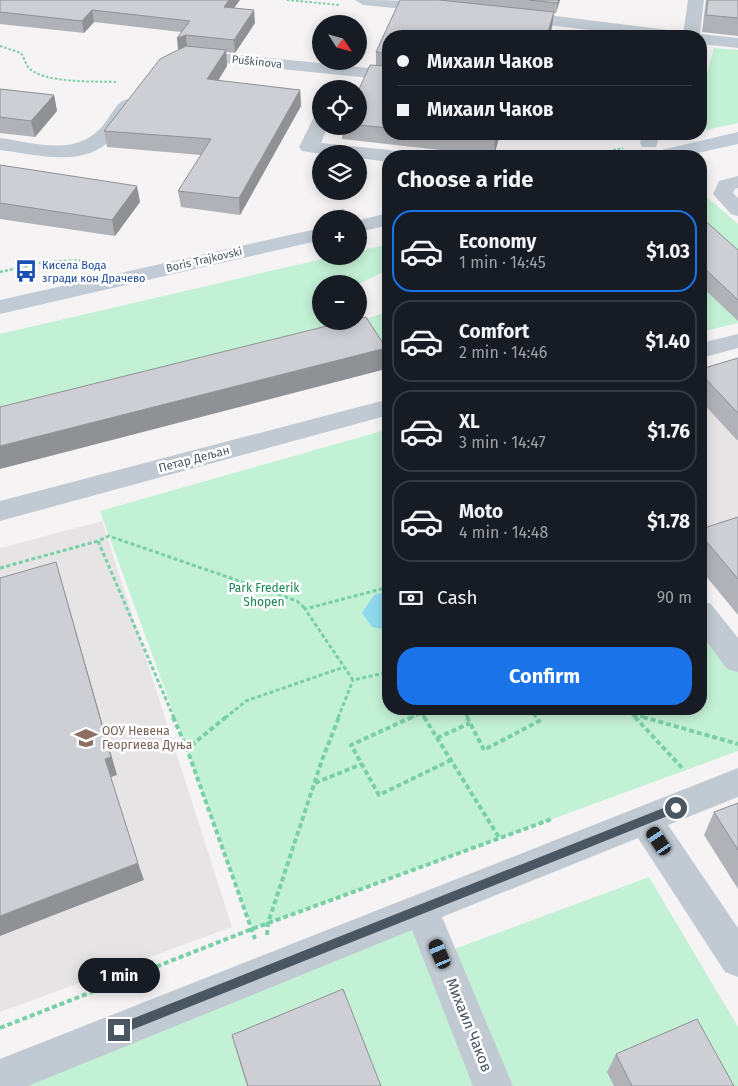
<!DOCTYPE html>
<meta charset="utf-8">
<style>
body{margin:0;font-family:"Fira Sans",sans-serif;background:#20242c;color:#f1f3f6;height:100vh;display:flex;flex-direction:column;font-size:19px;white-space:nowrap}
*{box-sizing:border-box;margin:0}
p{font-size:16px;color:#9ea1a6}
.icon{flex:none;width:28px;height:28px;fill:none;stroke:currentColor;stroke-width:2;stroke-linecap:round;stroke-linejoin:round}
.map{position:relative;flex:1;overflow:hidden}
.details{position:absolute;left:382px;top:150px;width:325px;height:565px;display:flex;flex-direction:column;background:#171b24;border-radius:20px;box-shadow:0 2px 12px #0003}
.details>*{flex:none}
.hud{position:absolute;left:382px;top:30px;width:325px;height:110px;border-radius:20px;box-shadow:0 2px 12px #0003;display:grid;align-content:center;height:110px;padding:0 15px;background:#171b24}
.needle{width:32px;rotate:126deg}
.fabs{position:absolute;left:312px;top:15px;display:grid;gap:10px}
.fabs a{display:grid;place-items:center;width:55px;height:55px;border-radius:50%;background:#171b24;box-shadow:0 2px 12px #0003;font-size:25px}
.end{position:absolute;width:22px;height:22px;margin:-11px;border:6px solid #4a5661;background:#fff;box-shadow:0 0 0 2px #fff}
.from{border-radius:50%}
.bubble{position:absolute;height:35px;border-radius:18px;background:#171b24;box-shadow:0 2px 12px #0003;font-size:16px;font-weight:700;line-height:35px;text-align:center}
.car{position:absolute;width:15px;height:30px;margin:-15px -8px;border-radius:6px;box-shadow:0 0 4px 1px #0007;background:linear-gradient(#222 24%,#8ab4d8 0 40%,#222 0 76%,#8ab4d8 0 86%,#222 0)}
.hud b{display:flex;align-items:center;gap:18px;height:48px;font-size:19px}
.hud b+b{border-top:1px solid #363941}
.hud i{width:12px;height:12px;background:#f1f3f6}
ul{padding:0;list-style:none}
li{display:flex;align-items:center;gap:15px;height:82px;margin:0 10px 8px;padding:0 5px;border:2px solid #363941;border-radius:20px}
li div{flex:1}
li b{display:block;font-size:19px}
li em{font-style:normal;font-weight:700}
li.current{border-color:#1a73e8}
li>.icon{width:45px;height:45px;stroke-width:1.5}
h2{padding:0 15px;font-size:22px;line-height:60px}
.pay{display:flex;align-items:center;gap:12px;height:55px;padding:0 15px;font-size:19px}
.pay p{margin-inline-start:auto}
.primary-button{display:flex;gap:10px;margin-top:auto;padding:10px 15px}
.primary-button a{flex:1;height:58px;border-radius:20px;background:#1a73e8;color:#fff;font-size:20px;font-weight:700;line-height:58px;text-align:center}
.map>svg:first-child{display:block}
.education{fill:#e6e4e5}
.green{fill:#c3f1d5}
.water{fill:#90daee}
.lines{fill:none;stroke-linecap:round;stroke-linejoin:round}
.path-far3{stroke:#7ad0a6;stroke-width:2;stroke-dasharray:2.5 2;stroke-linecap:butt}
.path-far2{stroke:#7ad0a6;stroke-width:2.5;stroke-dasharray:3 2;stroke-linecap:butt}
.path-far1{stroke:#7ad0a6;stroke-width:3;stroke-dasharray:4 2.5;stroke-linecap:butt}
.path{stroke:#7ad0a6;stroke-width:4;stroke-dasharray:5 3;stroke-linecap:butt}
.street{fill:#c1cad2;fill-rule:evenodd}
.secondary{fill:#c1cbd6;fill-rule:evenodd}
.wall{fill:#b0b2b7}
.shaded-wall{fill:#909195}
.building{fill:#cdcfd5;stroke:#909195}
.route{fill:#4a5661}
.labels{text-anchor:middle;dominant-baseline:central;stroke-width:5;stroke-linejoin:round;paint-order:stroke}
.far-street-label{font-size:11px;fill:#4a5661;stroke:#fff}
.far-transit-label{font-size:11px;fill:#164399;stroke:#fff;text-anchor:start}
.street-label{font-size:12px;fill:#4a5661;stroke:#fff}
.park-label{font-size:12px;fill:#17864f;stroke:#fff}
.education-label{font-size:12px;fill:#785e54;stroke:#fff;text-anchor:start}
.near-street-label{font-size:15px;fill:#4a5661;stroke:#fff}
</style>
<div class="map">
<svg width="738" height="1086" viewBox="0 0 738 1086">
<rect width="100%" height="100%" fill="#f5f3f3"/>
<path class="education" d="M 738,361 L 738,520 L 701,531 L 701,371 Z
M 102,521 L 232,927 L 0,1012 L 0,548 Z"/>
<path class="green" d="M 714,48 L 738,50 L 738,123 L 701,131 L 701,94 Z
M 701,192 L 738,224 L 738,323 L 701,332 Z
M 389,244 L 389,269 L 359,284 L 321,284 L 321,321 L 357,322 L 389,311 L 389,370 L 386,369 L 366,338 L 0,430 L 0,334 L 335,256 L 359,256 L 359,251 Z
M 389,429 L 389,709 L 701,709 L 701,621 L 738,670 L 738,751 L 252,929 L 100,511 Z
M 649,877 L 738,1027 L 738,1086 L 0,1086 L 421,908 L 441,954 Z"/>
<path class="water" d="M 389,591 L 389,630 L 372,627 L 362,613 L 374,595 Z"/>
<g class="lines">
<path class="path-far3" d="M 287,0 L 340,5
M 0,46 L 21,53 C 24,57 25,63 28,67 C 43,84 96,81 117,82
M 587,156 L 623,148"/>
<path class="path-far2" d="M 331,213 L 345,210
M 0,272 L 44,262 L 88,260"/>
<path class="path-far1" d="M 0,568 L 98,541
M 389,587 L 305,609 L 353,680 L 389,672
M 419,709 L 425,718
M 463,709 L 468,718
M 529,709 L 537,718
M 615,709 L 647,718
M 632,714 L 636,718
M 174,718 L 98,541 L 109,536 L 297,601 L 306,609
M 225,718 L 246,701 L 344,667
M 338,718 L 353,680
M 410,718 L 421,713"/>
<path class="path" d="M 173,717 L 187,749
M 226,717 L 187,749 L 255,939
M 412,717 L 351,745 L 379,795 L 451,760
M 424,717 L 500,839
M 467,717 L 484,750 L 539,721 L 536,717
M 635,717 L 684,770
M 643,717 L 738,744
M 437,738 L 470,723
M 315,783 L 362,764
M 267,935 L 268,923 L 322,760 L 339,717
M 0,1028 L 252,929 L 552,819"/>
<path class="street" d="M 355,0 C 371,0 436,0 444,7 L 436,12 L 363,5 Z
M 688,0 L 704,0 L 700,34 L 738,38 L 738,48 L 701,44 L 701,36 L 638,36 L 516,21 L 508,16 L 516,11 L 676,31 L 683,34 Z
M 190,50 L 389,70 L 389,80 L 184,59 L 181,55 L 184,51 Z
M 128,99 L 134,100 L 137,104 C 128,117 119,134 106,144 C 78,167 33,154 0,150 L 0,138 C 37,143 78,158 105,123 C 112,114 117,101 128,99 Z
M 321,115 L 321,126 L 328,126 L 321,143 L 390,150 L 397,152 L 400,156 L 389,156 L 389,162 L 359,158 L 359,154 L 321,154 L 302,151 L 299,147 L 314,117 Z
M 642,134 L 660,134 L 656,147 L 642,147 L 640,143 Z
M 738,176 L 738,188 L 735,189 L 733,193 L 738,198 L 738,216 L 731,214 L 713,194 L 719,181 Z
M 738,334 L 738,348 L 701,358 L 701,343 Z
M 389,399 L 389,415 L 0,521 L 0,501 Z
M 701,601 L 711,604 L 738,638 L 738,672 L 727,669 L 701,634 Z
M 738,768 L 738,797 L 668,825 L 738,928 L 738,977 L 725,972 L 638,838 L 442,917 L 513,1086 L 473,1086 L 412,930 L 28,1086 L 0,1086 L 0,1059 Z"/>
<path class="secondary" d="M 738,132 L 738,144 L 684,156 L 650,156 L 653,152 Z
M 389,213 L 389,225 L 359,232 L 359,220 Z
M 321,228 L 321,240 L 0,314 L 0,300 Z"/>
</g>
<path class="wall" d="M 0,0 L 240,0 L 234,8 L 255,23 L 235,53 L 226,52 L 227,66 L 218,81 L 300,90 L 301,106 L 240,215 L 181,207 L 178,191 L 201,155 L 107,147 L 104,131 L 179,50 L 181,32 L 94,22 L 84,33 L 0,24 Z
M 400,0 L 560,0 L 556,13 L 554,13 L 552,27 L 389,36 L 389,134 L 500,134 L 494,156 L 342,139 L 342,126 L 359,126 L 359,89 L 376,65 L 376,52 Z
M 706,0 L 738,0 L 738,36 L 702,32 Z
M 0,89 L 54,95 L 57,111 L 35,137 L 0,133 Z
M 0,165 L 140,202 L 115,236 L 0,219 Z
M 701,218 L 738,250 L 738,321 L 701,286 Z
M 738,358 L 738,440 L 737,440 L 701,401 L 701,369 Z
M 738,517 L 738,615 L 701,570 L 701,529 Z
M 738,803 L 738,889 L 704,835 L 714,812 Z
M 232,1035 L 381,1086 L 247,1086 L 237,1053 Z
M 616,1054 L 734,1086 L 614,1086 L 607,1072 Z"/>
<path class="shaded-wall" d="M 229,0 L 240,0 L 225,20 L 224,7 Z
M 558,0 L 560,0 L 556,13 L 558,3 Z
M 92,10 L 94,22 L 84,33 L 82,21 Z
M 254,10 L 255,23 L 235,53 L 234,40 Z
M 554,12 L 552,27 L 550,36 L 548,32 Z
M 186,35 L 187,48 L 178,50 L 177,38 Z
M 226,50 L 227,66 L 209,95 L 207,79 Z
M 300,90 L 301,106 L 240,215 L 239,198 Z
M 54,95 L 57,111 L 35,137 L 31,121 Z
M 497,134 L 500,134 L 494,156 L 495,140 Z
M 137,186 L 140,202 L 115,236 L 112,220 Z
M 386,348 L 386,369 L 0,469 L 0,446 Z
M 56,562 L 117,775 L 111,777 L 105,759 Z
M 138,863 L 144,880 L 0,936 L 0,916 Z"/>
<path class="building" d="M 0,0 L 229,0 L 224,7 L 254,10 L 234,40 L 186,35 L 177,38 L 190,21 L 92,10 L 82,21 L 0,12 Z
M 400,0 L 439,0 L 554,12 L 548,32 L 580,36 L 389,36 L 389,53 L 376,52 Z
M 529,0 L 558,0 L 558,3 Z
M 708,0 L 738,0 L 738,18 L 706,15 Z
M 186,46 L 226,50 L 207,79 L 300,90 L 239,198 L 178,191 L 211,139 L 104,131 L 160,59 Z
M 370,65 L 389,66 L 389,128 L 359,125 L 359,89 Z
M 0,89 L 54,95 L 31,121 L 0,117 Z
M 437,134 L 497,134 L 495,140 Z
M 0,165 L 137,186 L 112,220 L 0,203 Z
M 701,218 L 702,218 L 738,250 L 738,300 L 701,265 Z
M 366,317 L 386,348 L 0,446 L 0,407 L 347,321 L 359,321 L 359,318 Z
M 738,358 L 738,413 L 701,374 L 701,369 Z
M 738,517 L 738,579 L 701,535 L 701,529 Z
M 56,562 L 111,757 L 105,759 L 138,863 L 0,916 L 0,578 Z
M 738,803 L 738,850 L 714,812 Z
M 343,989 L 381,1086 L 248,1086 L 232,1035 Z
M 697,1019 L 734,1086 L 632,1086 L 616,1054 Z"/>
<path class="route" d="M 676,803 L 680,805 L 680,811 L 119,1035 L 113,1030 L 119,1024 Z"/>
<defs>
<symbol id="bus-bare" viewBox="-9 -9 18 18"><path d="M-5-6H5V4H4V6H2V4H-2V6H-4V4H-5ZM-3.5-4V0h7V-4ZM-3.5 1.2v1.5H-2V1.2ZM2 1.2v1.5H3.5V1.2Z" fill="#1a4fb4" stroke="#fff" stroke-width="2.5" paint-order="stroke"/></symbol>
<symbol id="school-bare" viewBox="-9 -9 18 18"><path d="M0-5L7-2L0 1L-7-2ZM-4 1L0 2.5L4 1V4Q0 6-4 4Z" fill="#8d6e63" stroke="#fff" stroke-width="2.5" paint-order="stroke"/></symbol>
</defs>
<g fill-rule="evenodd">
<use href="#bus-bare" x="10" y="255" width="32" height="32"/>
<use href="#school-bare" x="70" y="722" width="32" height="32"/>
</g>
<g class="labels">
<g class="far-street-label">
<text transform="translate(257 62) rotate(6)">Puškinova</text>
<text transform="translate(204 260) rotate(-13)">Boris Trajkovski</text>
</g>
<g class="far-transit-label">
<text x="42" y="265">Кисела Вода<tspan x="42" dy="13">згради кон Драчево</tspan></text>
</g>
<g class="street-label">
<text transform="translate(194 459) rotate(-15)">Петар Дељан</text>
</g>
<g class="park-label">
<text x="264" y="588">Park Frederik<tspan x="264" dy="14">Shopen</tspan></text>
</g>
<g class="education-label">
<text x="102" y="731">ООУ Невена<tspan x="102" dy="14">Георгиева Дуња</tspan></text>
</g>
<g class="near-street-label">
<text transform="translate(469 1025) rotate(68)">Михаил Чаков</text>
</g>
</g>
</svg>
<div class="fabs">
<a><svg class="needle" viewBox="-14 -14 28 28"><path d="M0-13l5 13h-10z" fill="#e53935"/><path d="M0 13l5-13h-10z" fill="#9ea1a6"/></svg></a>
<a><svg class="icon" aria-label="locate" viewBox="0 0 24 24"><circle cx="12" cy="12" r="6"/><path d="M12 2v4M12 18v4M2 12h4M18 12h4"/></svg></a>
<a><svg class="icon" aria-label="layers" viewBox="0 0 24 24"><path d="M12 4l9 5-9 5-9-5zM3 14l9 5 9-5"/></svg></a>
<a>+</a>
<a>−</a>
</div>
<i class="end from" style="left:676px;top:808px"></i>
<i class="end" style="left:119px;top:1030px"></i>
<div class="bubble" style="left:78px;top:958px;width:82px">1 min</div>
<i class="car" style="left:659px;top:841px;rotate:326deg"></i>
<i class="car" style="left:440px;top:954px;rotate:337deg"></i>
<div class="hud">
<b><i class="from"></i>Михаил Чаков</b>
<b><i></i>Михаил Чаков</b>
</div>
<section class="details">
<h2>Choose a ride</h2>
<ul>
<li class="current"><svg class="icon" aria-label="car" viewBox="0 0 24 24"><path d="M5 17H2v-5l4-1 3-4h7l3 4 3 1v5h-3M9 17h6M6 11h13"/><circle cx="7" cy="17" r="2"/><circle cx="17" cy="17" r="2"/></svg><div><b>Economy</b><p>1 min · 14:45</p></div><em>$1.03</em></li>
<li><svg class="icon" aria-label="car" viewBox="0 0 24 24"><path d="M5 17H2v-5l4-1 3-4h7l3 4 3 1v5h-3M9 17h6M6 11h13"/><circle cx="7" cy="17" r="2"/><circle cx="17" cy="17" r="2"/></svg><div><b>Comfort</b><p>2 min · 14:46</p></div><em>$1.40</em></li>
<li><svg class="icon" aria-label="car" viewBox="0 0 24 24"><path d="M5 17H2v-5l4-1 3-4h7l3 4 3 1v5h-3M9 17h6M6 11h13"/><circle cx="7" cy="17" r="2"/><circle cx="17" cy="17" r="2"/></svg><div><b>XL</b><p>3 min · 14:47</p></div><em>$1.76</em></li>
<li><svg class="icon" aria-label="car" viewBox="0 0 24 24"><path d="M5 17H2v-5l4-1 3-4h7l3 4 3 1v5h-3M9 17h6M6 11h13"/><circle cx="7" cy="17" r="2"/><circle cx="17" cy="17" r="2"/></svg><div><b>Moto</b><p>4 min · 14:48</p></div><em>$1.78</em></li>
</ul>
<div class="pay"><svg class="icon" aria-label="cash" viewBox="0 0 24 24"><path d="M3 7h18v10H3z"/><circle cx="12" cy="12" r="2"/></svg>Cash<p>90 m</p></div>
<div class="primary-button"><a>Confirm</a></div>
</section>
</div>
